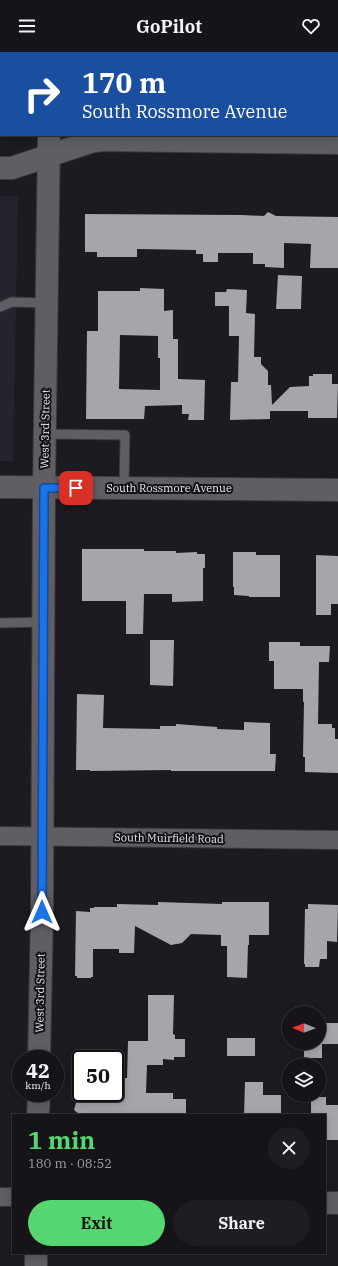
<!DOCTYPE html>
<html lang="en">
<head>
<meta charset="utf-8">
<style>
  body { margin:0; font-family:"IBM Plex Serif",serif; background:#1f1d22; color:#f1f3f6; height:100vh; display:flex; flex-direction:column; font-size:15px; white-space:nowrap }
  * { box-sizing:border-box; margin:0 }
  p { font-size:13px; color:#9e9ea2 }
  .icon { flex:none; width:22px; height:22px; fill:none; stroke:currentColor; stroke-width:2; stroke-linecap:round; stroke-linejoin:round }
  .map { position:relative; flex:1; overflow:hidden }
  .drawer { position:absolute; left:12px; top:1062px; width:314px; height:140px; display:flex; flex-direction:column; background:#161419; border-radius:0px; box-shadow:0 2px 10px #0003,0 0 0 1px #353338 }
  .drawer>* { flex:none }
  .top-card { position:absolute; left:0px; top:0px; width:338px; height:84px; box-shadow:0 2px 10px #0003,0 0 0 1px #353338; background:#1a4fa0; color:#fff; overflow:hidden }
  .needle { width:26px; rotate:271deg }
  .controls { position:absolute; left:282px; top:954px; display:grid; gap:8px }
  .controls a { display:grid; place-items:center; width:44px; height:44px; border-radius:50%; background:#161419; box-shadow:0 2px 10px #0003,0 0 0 1px #353338; font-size:20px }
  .speed { position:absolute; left:12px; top:998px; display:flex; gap:8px; font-size:20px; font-weight:700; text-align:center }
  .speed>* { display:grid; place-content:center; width:52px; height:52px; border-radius:50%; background:#161419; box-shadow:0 2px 10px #0003,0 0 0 1px #353338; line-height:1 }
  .speed small { font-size:10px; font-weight:400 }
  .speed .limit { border:2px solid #111; border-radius:6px; background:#fff; color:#111 }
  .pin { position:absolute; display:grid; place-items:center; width:34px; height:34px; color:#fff; margin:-17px; border-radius:8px; box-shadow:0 2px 6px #0006 }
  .me { position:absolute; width:44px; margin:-22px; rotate:0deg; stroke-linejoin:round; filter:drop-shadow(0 0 3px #0008) }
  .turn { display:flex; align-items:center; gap:14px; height:84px; padding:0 16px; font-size:18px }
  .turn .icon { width:52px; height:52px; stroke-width:2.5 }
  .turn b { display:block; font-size:28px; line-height:34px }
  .round { display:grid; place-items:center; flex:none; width:42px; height:42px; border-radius:21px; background:#1f1d22 }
  .headline { display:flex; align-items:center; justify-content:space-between; height:68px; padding:0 16px }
  h1 { font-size:24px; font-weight:700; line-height:30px; color:#56d671 }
  .button { display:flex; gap:8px; margin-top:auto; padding:8px 16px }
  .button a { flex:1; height:46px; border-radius:24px; background:#56d671; color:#111; font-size:16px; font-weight:700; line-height:46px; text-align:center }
  .button a+a { background:#1f1d22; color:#f1f3f6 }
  header { display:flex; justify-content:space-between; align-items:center; height:52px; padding:0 16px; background:#161419; font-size:18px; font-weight:700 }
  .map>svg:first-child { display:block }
  .built { fill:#27232e }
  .building { fill:#a7a4ac; fill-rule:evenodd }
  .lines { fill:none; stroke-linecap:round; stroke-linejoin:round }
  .lane-casing { stroke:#39383d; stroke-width:11 }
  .street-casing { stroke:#39383d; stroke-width:20 }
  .secondary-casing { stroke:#39383d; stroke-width:24 }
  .lane { stroke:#605d65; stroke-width:9 }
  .street { stroke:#605d65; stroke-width:18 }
  .secondary { stroke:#605d65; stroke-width:22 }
  .route-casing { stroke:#114b97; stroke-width:10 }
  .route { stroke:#1a73e8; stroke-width:7 }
  .labels { text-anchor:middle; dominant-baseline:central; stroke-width:4; stroke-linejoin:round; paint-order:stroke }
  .street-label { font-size:11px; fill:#ebe9ed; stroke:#141218 }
</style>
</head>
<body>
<header><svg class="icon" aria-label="menu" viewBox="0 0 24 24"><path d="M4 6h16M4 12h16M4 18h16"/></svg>GoPilot<svg class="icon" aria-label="heart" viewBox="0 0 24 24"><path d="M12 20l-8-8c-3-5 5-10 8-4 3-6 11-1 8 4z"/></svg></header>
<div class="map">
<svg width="338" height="1214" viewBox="0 0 338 1214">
  <rect width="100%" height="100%" fill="#1d1b21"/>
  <polygon class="built" points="0,144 18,144 13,409 0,409"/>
  <g class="building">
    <polygon points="268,160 276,164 338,165 338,216 310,216 311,192 284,191 284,216 265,215 265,212 253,212 253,201 218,201 218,210 203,210 203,202 196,202 196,198 137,197 137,205 97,205 97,200 85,200 85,162 242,163 264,164"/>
    <polygon points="278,223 302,224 301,257 276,257"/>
    <path d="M140,236L164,237V259L173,258V287H178V327L205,328L204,368H188L189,362H182V353L145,354L144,367H86L87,279H98V239H140ZM120,283L158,284V306H160V338L119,337Z"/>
    <polygon points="227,237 247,238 246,261 255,262 254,305 261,305 261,312 268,319 268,333 271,333 272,353 290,335 309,334 309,324 313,324 313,322 332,322 332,332 338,332 337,366 308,366 308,359 270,359 270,367 230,368 231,330 238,330 239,284 229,284 229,254 215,254 215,240 226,240"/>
    <polygon points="82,497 144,497 144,499 176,499 176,501 197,500 197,502 205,502 205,516 203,516 203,549 172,550 172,542 144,542 143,582 126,582 126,549 82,549"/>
    <polygon points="233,500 256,500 256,503 280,503 280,545 249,545 249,544 234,543 234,535 233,535"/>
    <polygon points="316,503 338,504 338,552 331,552 331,563 316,563"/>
    <polygon points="150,588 174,588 173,634 150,633"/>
    <polygon points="269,590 300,590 300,594 330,594 329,610 319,610 318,672 332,672 332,676 335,676 335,687 338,687 338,721 305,720 305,705 303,705 304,650 303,650 303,637 274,637 274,609 269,609"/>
    <polygon points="77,642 104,643 103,676 160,677 160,674 176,674 176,672 217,675 217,677 244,678 244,670 270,671 270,702 276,702 275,719 171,719 171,718 90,719 90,718 76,718"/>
    <polygon points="158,850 222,852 222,850 269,850 269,883 249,883 249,893 248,893 247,926 227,925 227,894 221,894 221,883 191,882 182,891 171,893 135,874 134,901 119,901 119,897 93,897 93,925 91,925 91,926 77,926 77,924 75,924 76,859 90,860 90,856 94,856 94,855 117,855 117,852 158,853"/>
    <polygon points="308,852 338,853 337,890 327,889 327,907 320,907 319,915 305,915 305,912 304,912 305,857 308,857"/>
    <polygon points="148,943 174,943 173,982 175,983 175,987 185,987 185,1005 174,1005 174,1008 163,1007 163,1013 147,1013 146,1041 173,1041 173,1047 186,1047 186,1063 80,1063 74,1058 76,1051 80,1048 80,1041 115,1041 115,1026 127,1026 128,989 148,989"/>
    <polygon points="319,971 338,971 338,992 322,992 322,1006 304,1006 304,991 319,991"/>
    <rect x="227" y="986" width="28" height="18"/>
    <polygon points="245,1030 263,1030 263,1043 281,1043 281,1063 244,1063"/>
    <polygon points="311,1045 326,1045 326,1053 338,1053 338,1088 325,1088 325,1063 311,1063"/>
  </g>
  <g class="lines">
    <g class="lane-casing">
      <g id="lane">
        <polyline points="0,255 12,250 46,251"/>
        <polyline points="45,382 125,383 124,436"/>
        <polyline points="0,571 43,570"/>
      </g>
    </g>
    <g class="street-casing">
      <g id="street">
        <polyline points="0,784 338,788"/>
        <polyline points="0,1145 13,1145"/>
      </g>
    </g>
    <g class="secondary-casing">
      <g id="secondary">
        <polyline points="50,1 50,0"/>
        <polyline points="0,116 12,116 90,90 103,88 338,91"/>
        <polyline points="0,435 338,438"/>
        <polyline points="39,1007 42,860 44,436 49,83"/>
        <polyline points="38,1063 39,1041"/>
        <polyline points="325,1151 338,1151"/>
        <polyline points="36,1214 36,1201"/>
      </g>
    </g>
    <use href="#lane" class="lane"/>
    <use href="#street" class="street"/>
    <use href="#secondary" class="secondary"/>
  </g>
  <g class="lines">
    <g class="route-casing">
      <polyline id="route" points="42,860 44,436 76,436"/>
    </g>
    <use href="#route" class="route"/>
  </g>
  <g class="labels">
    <g class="street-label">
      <text transform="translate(45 377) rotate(-89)">West 3rd Street</text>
      <text x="169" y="436">South Rossmore Avenue</text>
      <text transform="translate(169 786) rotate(1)">South Muirfield Road</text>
      <text transform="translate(40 941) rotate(-89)">West 3rd Street</text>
    </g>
  </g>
</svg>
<div class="controls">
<a><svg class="needle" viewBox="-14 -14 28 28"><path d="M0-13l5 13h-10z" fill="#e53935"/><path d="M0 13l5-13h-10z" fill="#9e9ea2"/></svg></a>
<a><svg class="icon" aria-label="layers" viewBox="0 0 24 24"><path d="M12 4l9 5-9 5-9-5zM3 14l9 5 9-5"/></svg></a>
</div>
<div class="speed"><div>42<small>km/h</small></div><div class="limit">50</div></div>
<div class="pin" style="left:76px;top:436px;background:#d93025"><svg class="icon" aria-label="arrive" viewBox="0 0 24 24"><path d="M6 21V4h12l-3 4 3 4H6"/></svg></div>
<svg class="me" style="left:42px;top:860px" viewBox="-20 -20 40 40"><path d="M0-17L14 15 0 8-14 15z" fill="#1a73e8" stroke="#fff" stroke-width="4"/></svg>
<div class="top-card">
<div class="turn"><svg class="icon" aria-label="right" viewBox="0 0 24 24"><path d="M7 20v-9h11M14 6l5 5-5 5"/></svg><div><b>170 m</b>South Rossmore Avenue</div></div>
</div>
<section class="drawer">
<div class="headline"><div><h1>1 min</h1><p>180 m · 08:52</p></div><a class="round"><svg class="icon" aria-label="close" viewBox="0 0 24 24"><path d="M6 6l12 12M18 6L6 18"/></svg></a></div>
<div class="button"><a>Exit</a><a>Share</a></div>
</section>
</div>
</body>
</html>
